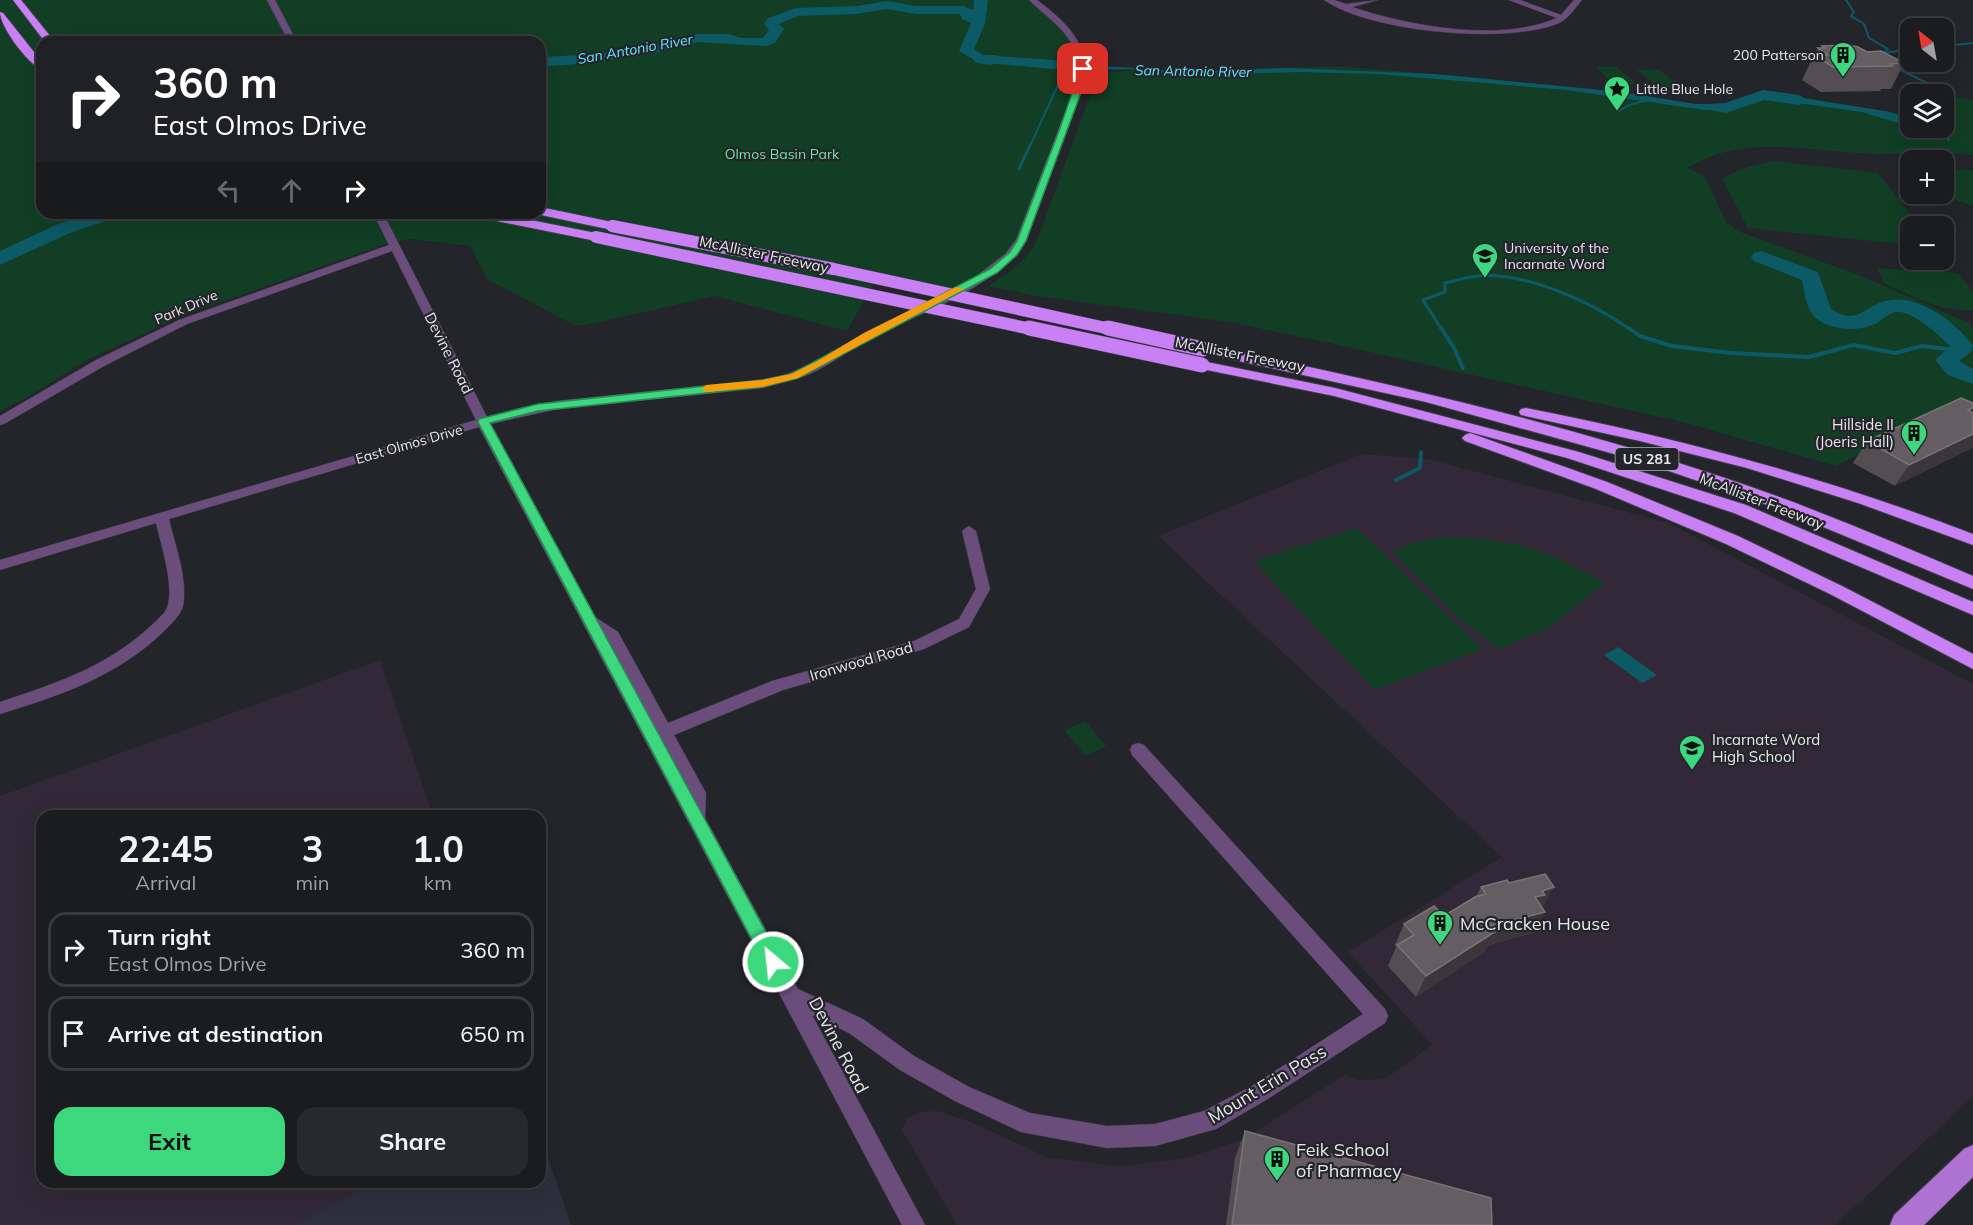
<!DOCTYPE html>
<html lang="en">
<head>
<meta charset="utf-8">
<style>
  body { margin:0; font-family:Mulish,sans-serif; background:#27292d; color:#f1f3f6; height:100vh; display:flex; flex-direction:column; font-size:22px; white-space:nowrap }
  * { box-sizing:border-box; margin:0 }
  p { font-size:20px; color:#9fa1a5 }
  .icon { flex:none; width:33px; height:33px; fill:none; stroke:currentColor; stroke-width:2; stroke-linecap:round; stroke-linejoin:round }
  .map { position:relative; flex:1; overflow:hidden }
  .drawer { position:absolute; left:36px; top:810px; width:510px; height:378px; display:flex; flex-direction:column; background:#1a1c20; border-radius:18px; box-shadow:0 6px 24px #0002,0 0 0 2px #383a3e }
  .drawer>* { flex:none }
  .top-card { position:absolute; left:36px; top:36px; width:510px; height:183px; border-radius:18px; box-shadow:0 6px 24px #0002,0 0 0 2px #383a3e; background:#202124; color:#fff; overflow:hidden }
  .needle { width:39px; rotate:329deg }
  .fabs { position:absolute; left:1900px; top:18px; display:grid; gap:12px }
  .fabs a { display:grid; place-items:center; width:54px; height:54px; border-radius:12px; background:#1a1c20; box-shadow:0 6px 24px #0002,0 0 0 2px #383a3e; font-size:30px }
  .pin { position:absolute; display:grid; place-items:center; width:51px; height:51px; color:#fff; margin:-26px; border-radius:12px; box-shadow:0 3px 9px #0006 }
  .me { position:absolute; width:66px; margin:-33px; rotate:332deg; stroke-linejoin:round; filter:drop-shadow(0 0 4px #0008) }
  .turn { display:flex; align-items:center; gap:21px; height:126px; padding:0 18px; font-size:27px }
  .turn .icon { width:78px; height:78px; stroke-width:2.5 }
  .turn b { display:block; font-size:42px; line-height:51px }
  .lanes { display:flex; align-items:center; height:57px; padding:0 18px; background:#0003; justify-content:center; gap:30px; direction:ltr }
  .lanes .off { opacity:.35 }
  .eta { display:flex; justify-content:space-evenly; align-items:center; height:102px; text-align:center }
  .eta b { font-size:36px; font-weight:700; line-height:42px }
  .button { display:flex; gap:12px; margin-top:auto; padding:12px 18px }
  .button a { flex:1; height:69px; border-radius:18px; background:#3dd77e; color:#111; font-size:24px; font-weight:700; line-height:69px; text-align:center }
  .button a+a { background:#27292d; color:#f1f3f6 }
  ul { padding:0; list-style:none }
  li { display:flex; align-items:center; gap:18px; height:75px; margin:0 12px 9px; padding:0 6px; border:3px solid #383a3e; border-radius:18px }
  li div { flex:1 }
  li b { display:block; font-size:22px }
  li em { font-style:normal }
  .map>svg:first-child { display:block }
  .commercial { fill:#322837 }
  .built { fill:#2d303b }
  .green { fill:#113e25; fill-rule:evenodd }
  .water { fill:#0c5a65 }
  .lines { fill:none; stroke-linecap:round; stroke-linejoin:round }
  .stream-far2 { stroke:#0c5a65; stroke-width:2 }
  .stream-far1 { stroke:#0c5a65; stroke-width:3 }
  .stream { stroke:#0c5a65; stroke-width:4 }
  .river { fill:#0c5a65; fill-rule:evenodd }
  .minor-casing { stroke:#3e4046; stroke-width:1 }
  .major-casing { stroke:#3e4046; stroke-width:2 }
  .highway-casing { stroke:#3e4046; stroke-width:2 }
  .minor { fill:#6a4d7b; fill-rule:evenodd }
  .major { fill:#ae72d2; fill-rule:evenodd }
  .highway { fill:#c980f4; fill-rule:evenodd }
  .highway-bridge-far1-casing { stroke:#3e4046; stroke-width:13; stroke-linecap:butt }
  .highway-bridge-casing { stroke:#3e4046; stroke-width:16; stroke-linecap:butt }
  .highway-bridge-far1 { stroke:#c980f4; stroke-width:12 }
  .highway-bridge { stroke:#c980f4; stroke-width:15 }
  .wall { fill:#544e52 }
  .shaded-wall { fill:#3a363b }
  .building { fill:#645e62; stroke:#787478; stroke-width:1.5 }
  .route { fill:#3dd77e; stroke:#288c52; stroke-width:1.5 }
  .slow { fill:#f59e0b }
  .labels { text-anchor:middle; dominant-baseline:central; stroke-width:4.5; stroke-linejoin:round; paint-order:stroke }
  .far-water-label { font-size:14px; font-style:italic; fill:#62e6fb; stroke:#23252b }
  .far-poi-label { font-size:14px; fill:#e7e8ec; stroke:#23252b; text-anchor:start }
  .far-park-label { font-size:14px; fill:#6ce49e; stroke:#23252b }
  .far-street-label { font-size:14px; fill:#e7e8ec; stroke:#23252b }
  .shield { fill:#23252b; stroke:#acaeb2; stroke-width:1.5 }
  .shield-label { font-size:14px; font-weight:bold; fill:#e7e8ec }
  .street-label { font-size:15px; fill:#e7e8ec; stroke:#23252b }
  .poi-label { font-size:15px; fill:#e7e8ec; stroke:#23252b; text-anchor:end }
  .near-poi-label { font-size:18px; fill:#e7e8ec; stroke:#23252b; text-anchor:start }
  .near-street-label { font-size:18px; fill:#e7e8ec; stroke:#23252b }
</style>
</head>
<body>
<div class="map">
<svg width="1973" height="1225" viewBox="0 0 1973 1225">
  <rect width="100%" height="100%" fill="#23252b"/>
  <g class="commercial">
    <polygon points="1361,454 1428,459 1669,523 1973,684 1973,1097 1835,1225 957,1225 902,1130 907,1118 920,1112 938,1111 971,1122 1049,1158 1120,1166 1183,1159 1242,1140 1344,1075 1358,1080 1385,1079 1432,1045 1348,952 1502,857 1158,536"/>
    <polygon points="380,660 433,816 42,816 42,1182 375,1182 291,1225 0,1225 0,796"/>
  </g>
  <polygon class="built" points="540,1134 571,1225 291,1225 375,1182 540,1182"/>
  <g class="green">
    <path d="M0,0H1028L1061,28L1068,37L1076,54L1077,73L1076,81L1017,239L1010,250L982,273L947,291L878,276L847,331L715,296L586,325H574L487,279L470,246L409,239L383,245L182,316L87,360L28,397L0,411ZM42,42H540V213H42Z"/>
    <path d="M1306,67H1346L1484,78L1710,106L1749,105L1766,97L1790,95L1902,114L1911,117V128L1943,129L1956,97L1973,100V155H1970C1938,150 1907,155 1874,154C1812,152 1744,133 1688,168L1705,177L1726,222L1738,231L1864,277L1969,323L1973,329V422L1947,406L1836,466L1683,422L1334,344L1230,322L1036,296L988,286C1010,271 1024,264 1037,240L1094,85L1096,74L1135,70L1204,71Z"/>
    <polygon points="1595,67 1616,67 1637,84 1615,85"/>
    <polygon points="1659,69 1659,70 1682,87 1659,88 1637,70"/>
    <polygon points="1773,161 1878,173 1920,226 1911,226 1911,245 1748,228 1722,179 1740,169"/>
    <polygon points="1944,168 1973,170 1973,206 1939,194 1944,194"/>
    <path d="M1878,268L1958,273L1973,291V310C1939,312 1913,296 1883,283Z"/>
    <polygon points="1356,528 1483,649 1374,690 1254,561"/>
    <path d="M1447,537C1514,539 1546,549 1604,583L1552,626L1500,649L1457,617L1392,551L1415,542Z"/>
    <polygon points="1085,721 1106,746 1086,756 1064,730"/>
  </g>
  <g class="water">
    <path d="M976,0H983C985,22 974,31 969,50L974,55H997L991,65L976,63L963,48L976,14Z"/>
    <path d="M1013,58C1045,59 1076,62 1107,66C1120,68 1132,66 1145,70L1204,71L1287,68L1434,74L1622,92L1695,104H1727L1752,96L1753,101L1734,109L1705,110L1567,90L1377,74L1301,72L1194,75L1144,72L1132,69L1072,71L1010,65Z"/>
    <polygon points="1761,92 1885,111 1911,118 1911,127 1862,112 1761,98 1758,93"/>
    <polygon points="1618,647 1657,675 1642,683 1604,655"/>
  </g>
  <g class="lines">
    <g class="stream-far2">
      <polyline points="1846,0 1854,12 1851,16 1864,24 1869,38 1888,49 1884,52"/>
      <polyline points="1944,46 1973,43"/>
      <polyline points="1878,54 1911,49"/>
      <polyline points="1895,67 1927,83 1940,94"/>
      <polyline points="1944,98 1952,113 1948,140"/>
      <polyline points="1617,112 1629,105 1648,100"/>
      <polyline points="1030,146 1063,74 1074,68"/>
    </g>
    <g class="stream-far1">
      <polyline points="1019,169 1030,145"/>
      <path d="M1442,330L1423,300L1445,292V283C1455,281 1466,277 1477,276C1527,272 1592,302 1631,330"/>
    </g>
    <g class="stream">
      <polyline points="1441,328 1454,348 1463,368"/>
      <polyline points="1629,328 1640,336 1672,346 1731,353 1809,357 1854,345 1895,353 1922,346 1956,350"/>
      <polyline points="1396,480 1420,468 1421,452"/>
    </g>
    <g class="river">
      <polygon points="974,0 988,0 985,24 974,49 983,55 1051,60 1056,62 1059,65 1056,68 980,63 959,51 971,23 962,19 960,14 916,14 887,9 857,14 798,16 779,24 784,29 775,43 765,46 698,42 655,53 623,56 602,62 540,67 540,57 601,54 622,48 655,45 698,34 728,34 741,38 763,38 769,30 764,24 768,18 796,8 857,6 887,1 916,6 963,6 973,10"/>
      <polygon points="1763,90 1799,95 1807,100 1799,105 1764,100 1726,113 1710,110 1708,107 1710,104 1725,103"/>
      <polygon points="92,213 119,213 117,217 70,233 0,265 0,251 56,225"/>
      <path d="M1761,251L1818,272L1831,309C1860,327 1864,304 1890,300C1920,295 1957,323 1973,346L1971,352L1959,361L1973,369V384L1948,375L1935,360L1950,346C1937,334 1918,315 1900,312C1891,310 1883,320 1875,324C1858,332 1827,331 1813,315C1806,307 1804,290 1802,280L1754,261L1751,257L1754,253Z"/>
    </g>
    <g class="minor-casing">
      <g id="minor">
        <polygon points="267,0 275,0 297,42 289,42"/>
        <path d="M1029,0H1037C1065,21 1088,42 1086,79L1026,241C989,292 927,309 873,337C854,347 837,360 818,370C801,379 781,383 762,388L557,409L490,424L595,617L618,632L668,723L772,681L914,641L959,619L976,589L962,531L969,526L976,531L990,589L969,627L924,649L783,690L674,735L706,793L705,818L798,989L863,1019L914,1056L969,1087L1030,1113L1107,1126L1155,1124L1204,1111L1252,1086L1363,1014L1132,755L1130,750L1132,745L1138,743L1144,745L1385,1009L1388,1016L1385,1023L1266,1100L1216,1129L1155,1146L1107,1148L1021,1132L955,1101L900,1070L849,1033L812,1015L925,1225H902L479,427L169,519C175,546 188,578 183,606C180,616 171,624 163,632C118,676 59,696 0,714V702C64,681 117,663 164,613C178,595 161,545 156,523L0,570V560L476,420L392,251L187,324L104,366L4,424L0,425V416L96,360L179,320L389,245L373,213H383L487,417L557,401L761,380L785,375L809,365L866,332L970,281L1005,254L1016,240L1078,79C1080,36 1056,26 1029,0Z"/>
        <path d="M1324,0H1334L1346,4L1378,0L1352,7C1409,26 1500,43 1557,18L1509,0H1520L1561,15L1574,0H1582C1575,8 1569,18 1559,23C1507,45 1370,32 1324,0Z"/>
      </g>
    </g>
    <g class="major-casing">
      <polygon id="major" points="1973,1145 1973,1177 1924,1225 1890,1225 1894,1215 1964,1149"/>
    </g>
    <g class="highway-casing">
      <g id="highway">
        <polygon points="13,0 21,0 55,42 45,42"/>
        <path d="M0,12L3,13L42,62V70C28,64 0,27 0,12Z"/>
        <polygon points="540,207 612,222 618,226 612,230 536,214 540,213"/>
        <polygon points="471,213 495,213 596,233 602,237 596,241 477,217"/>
        <path d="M1203,345C1379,380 1554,421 1725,478C1809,506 1891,541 1973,576V589L1787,512L1643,462L1426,402L1198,352L1196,349L1198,346Z"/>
        <polygon points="1202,361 1335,388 1579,452 1746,505 1973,602 1973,615 1734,513 1567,458 1334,396 1197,368 1195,365 1197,362"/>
        <path d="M1526,408C1679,438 1828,478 1973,534V545L1858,503L1747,468L1640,441L1521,415L1519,412L1521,409Z"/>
        <polygon points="1470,433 1607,482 1738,536 1842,586 1973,654 1973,669 1830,594 1726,544 1596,489 1465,441 1462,438 1465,435"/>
      </g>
    </g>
    <use href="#minor" class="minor"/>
    <use href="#major" class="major"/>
    <use href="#highway" class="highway"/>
    <g class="highway-bridge-far1-casing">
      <g id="highway-bridge-far1">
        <polyline points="612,226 834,269 1115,330"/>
        <polyline points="596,237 1036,330"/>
      </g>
    </g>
    <g class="highway-bridge-casing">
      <g id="highway-bridge">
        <polyline points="1029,328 1202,365"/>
        <polyline points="1108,328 1203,349"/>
      </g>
    </g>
    <use href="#highway-bridge-far1" class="highway-bridge-far1"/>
    <use href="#highway-bridge" class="highway-bridge"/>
  </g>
  <g class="wall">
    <polygon points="1822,46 1867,52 1904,63 1891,89 1881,89 1880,91 1821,92 1802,80 1814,55 1818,48 1821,48"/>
    <polygon points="1961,398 1895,486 1853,463 1867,441"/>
    <polygon points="1481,887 1542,908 1533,933 1488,945 1484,952 1416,997 1388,966 1396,947 1395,945 1404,924 1444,916 1476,896"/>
    <polygon points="1245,1131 1492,1225 1226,1225 1235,1158"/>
  </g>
  <g class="shaded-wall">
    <polygon points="1973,434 1973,448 1895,486 1909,465"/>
    <polygon points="1554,887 1542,909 1545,912 1533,933 1488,945 1484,952 1416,997 1426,976 1491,926 1542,891"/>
  </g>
  <g class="building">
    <polygon points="1848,45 1858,47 1867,52 1881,51 1904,63 1890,64 1893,66 1833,67 1814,55 1828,55 1818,48 1825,48 1822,46"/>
    <polygon points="1961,398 1973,403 1973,408 1968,410 1973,413 1973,434 1909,465 1867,441"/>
    <polygon points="1545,874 1554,887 1542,891 1545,895 1535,897 1545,912 1491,926 1496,931 1426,976 1397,945 1414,935 1404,924 1434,906 1444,916 1475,897 1486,894 1481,887 1507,880 1509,883"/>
    <polygon points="1245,1131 1491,1198 1492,1225 1232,1225"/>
  </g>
  <polygon class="route" points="1081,67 1087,69 1086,79 1026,241 1017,255 997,273 798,378 762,387 538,411 490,423 779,956 782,962 779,968 773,970 767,968 478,422 479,419 538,404 762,380 791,374 990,269 1010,252 1017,241 1059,131"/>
  <polygon class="slow" points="956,287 964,289 798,378 762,387 706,392 701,389 706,385 762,380 791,374 816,362 864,333"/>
  <defs>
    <g id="building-pin" transform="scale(1.35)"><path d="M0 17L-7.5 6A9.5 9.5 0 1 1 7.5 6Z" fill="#3dd77e" stroke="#23252b"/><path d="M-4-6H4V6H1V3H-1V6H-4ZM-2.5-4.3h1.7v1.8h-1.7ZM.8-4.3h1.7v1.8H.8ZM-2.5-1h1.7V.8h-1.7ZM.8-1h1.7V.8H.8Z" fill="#111"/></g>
    <g id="sight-pin" transform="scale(1.35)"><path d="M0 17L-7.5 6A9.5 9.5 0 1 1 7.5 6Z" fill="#3dd77e" stroke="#23252b"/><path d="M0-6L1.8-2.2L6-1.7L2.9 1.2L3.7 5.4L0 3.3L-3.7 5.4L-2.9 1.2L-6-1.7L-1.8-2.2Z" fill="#111"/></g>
    <g id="university-pin" transform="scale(1.35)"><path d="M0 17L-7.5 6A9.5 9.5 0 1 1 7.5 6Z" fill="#3dd77e" stroke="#23252b"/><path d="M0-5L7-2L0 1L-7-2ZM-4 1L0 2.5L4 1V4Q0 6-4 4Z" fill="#111"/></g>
    <g id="school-pin" transform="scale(1.35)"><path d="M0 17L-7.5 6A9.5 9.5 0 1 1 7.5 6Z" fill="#3dd77e" stroke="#23252b"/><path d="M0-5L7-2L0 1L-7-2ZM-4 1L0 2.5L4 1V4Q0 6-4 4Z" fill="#111"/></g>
  </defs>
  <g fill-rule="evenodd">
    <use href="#building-pin" x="1843" y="55"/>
    <use href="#sight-pin" x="1617" y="89"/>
    <use href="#university-pin" x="1485" y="256"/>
    <use href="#building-pin" x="1914" y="433"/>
    <use href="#school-pin" x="1692" y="748"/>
    <use href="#building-pin" x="1440" y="923"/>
    <use href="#building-pin" x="1277" y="1159"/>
  </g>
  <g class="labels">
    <g class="far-water-label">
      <text transform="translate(635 49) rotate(-10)">San Antonio River</text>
      <text transform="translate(1193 71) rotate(1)">San Antonio River</text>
    </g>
    <g class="far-poi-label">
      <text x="1824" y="55" text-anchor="end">200 Patterson</text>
      <text x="1636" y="89">Little Blue Hole</text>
      <text x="1504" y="248">University of the<tspan x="1504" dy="16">Incarnate Word</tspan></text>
    </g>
    <g class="far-park-label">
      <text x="782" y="154">Olmos Basin Park</text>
    </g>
    <g class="far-street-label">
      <text transform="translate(186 307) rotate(-23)">Park Drive</text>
      <text transform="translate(409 444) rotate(-16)">East Olmos Drive</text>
    </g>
    <rect class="shield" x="1615.5" y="448" width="63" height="22" rx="4.5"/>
    <g class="shield-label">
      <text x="1647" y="459">US 281</text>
    </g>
    <g class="street-label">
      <text transform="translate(764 254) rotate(12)">McAllister Freeway</text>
      <text transform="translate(449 353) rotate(63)">Devine Road</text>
      <text transform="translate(1240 354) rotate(11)">McAllister Freeway</text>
      <text transform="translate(1762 501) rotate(21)">McAllister Freeway</text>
      <text transform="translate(861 661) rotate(-16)">Ironwood Road</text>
    </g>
    <g class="poi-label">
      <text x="1894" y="424">Hillside II<tspan x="1894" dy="17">(Joeris Hall)</tspan></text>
      <text x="1712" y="739" text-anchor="start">Incarnate Word<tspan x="1712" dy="17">High School</tspan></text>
    </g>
    <g class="near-poi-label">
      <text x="1460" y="923">McCracken House</text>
      <text x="1296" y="1149">Feik School<tspan x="1296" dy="21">of Pharmacy</tspan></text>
    </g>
    <g class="near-street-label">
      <text transform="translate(839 1045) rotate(62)">Devine Road</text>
      <text transform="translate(1267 1084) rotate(-31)">Mount Erin Pass</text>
    </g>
  </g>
</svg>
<div class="fabs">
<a><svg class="needle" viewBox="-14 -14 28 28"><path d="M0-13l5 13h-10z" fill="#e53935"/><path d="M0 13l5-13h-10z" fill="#9fa1a5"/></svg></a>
<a><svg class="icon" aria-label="layers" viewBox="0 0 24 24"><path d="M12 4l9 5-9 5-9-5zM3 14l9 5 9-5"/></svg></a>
<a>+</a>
<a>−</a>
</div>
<div class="pin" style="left:1083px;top:69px;background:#d93025"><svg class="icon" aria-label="arrive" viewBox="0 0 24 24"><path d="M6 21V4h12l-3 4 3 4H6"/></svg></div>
<svg class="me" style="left:773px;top:962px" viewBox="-20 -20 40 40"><circle r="17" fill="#3dd77e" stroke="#fff" stroke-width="3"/><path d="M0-11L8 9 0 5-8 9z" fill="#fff"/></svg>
<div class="top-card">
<div class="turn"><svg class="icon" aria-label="right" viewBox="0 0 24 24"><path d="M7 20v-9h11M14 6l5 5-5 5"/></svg><div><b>360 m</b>East Olmos Drive</div></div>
<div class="lanes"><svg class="icon off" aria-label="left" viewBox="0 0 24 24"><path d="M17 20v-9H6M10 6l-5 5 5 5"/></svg><svg class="icon off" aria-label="ahead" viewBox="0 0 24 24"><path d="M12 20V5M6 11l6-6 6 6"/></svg><svg class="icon" aria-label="right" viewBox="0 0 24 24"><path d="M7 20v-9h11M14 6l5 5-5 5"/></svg></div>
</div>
<section class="drawer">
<div class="eta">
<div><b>22:45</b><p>Arrival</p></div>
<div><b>3</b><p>min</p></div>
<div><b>1.0</b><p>km</p></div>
</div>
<ul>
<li><svg class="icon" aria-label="right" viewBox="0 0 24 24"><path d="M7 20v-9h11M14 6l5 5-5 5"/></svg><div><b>Turn right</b><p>East Olmos Drive</p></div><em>360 m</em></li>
<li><svg class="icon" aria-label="arrive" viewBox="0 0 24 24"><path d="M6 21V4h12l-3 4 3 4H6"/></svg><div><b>Arrive at destination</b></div><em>650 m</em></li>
</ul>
<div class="button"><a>Exit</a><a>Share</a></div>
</section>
</div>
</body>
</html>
